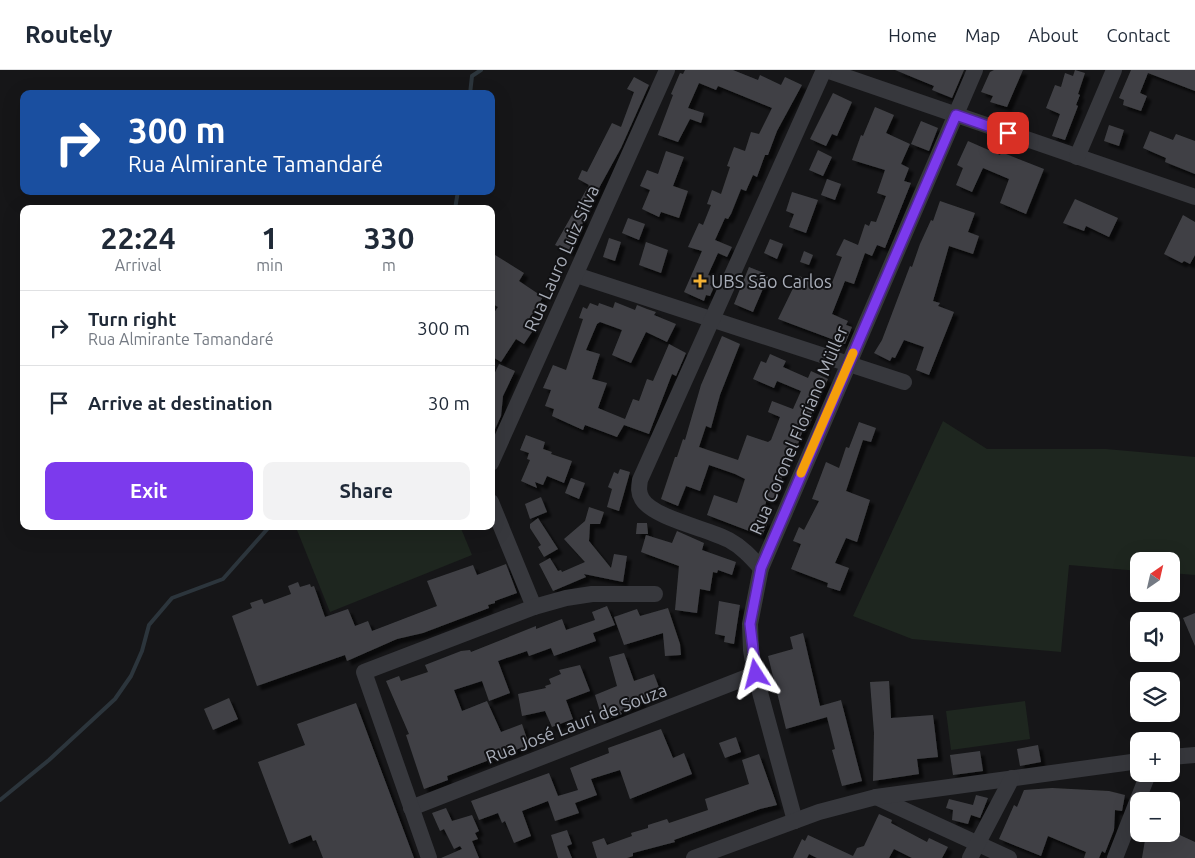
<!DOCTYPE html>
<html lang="en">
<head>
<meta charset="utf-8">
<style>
  body { margin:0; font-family:Ubuntu,sans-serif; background:#f2f2f3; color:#1f2937; height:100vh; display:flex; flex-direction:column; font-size:19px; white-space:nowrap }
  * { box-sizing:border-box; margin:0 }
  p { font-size:16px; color:#747a83 }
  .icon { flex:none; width:28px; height:28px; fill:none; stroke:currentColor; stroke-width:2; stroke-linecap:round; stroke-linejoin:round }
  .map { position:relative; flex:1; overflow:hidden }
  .details { position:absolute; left:20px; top:135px; width:475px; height:325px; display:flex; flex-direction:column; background:#fff; border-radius:10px; box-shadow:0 5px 20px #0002 }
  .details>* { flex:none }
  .banner { position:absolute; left:20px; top:20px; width:475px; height:105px; border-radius:10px; box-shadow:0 5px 20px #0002; background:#1a4fa0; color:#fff; overflow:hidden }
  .needle { width:32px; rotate:34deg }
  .fabs { position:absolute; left:1130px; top:482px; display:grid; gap:10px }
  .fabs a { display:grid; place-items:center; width:50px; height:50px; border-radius:10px; background:#fff; box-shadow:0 5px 20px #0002; font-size:25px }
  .pin { position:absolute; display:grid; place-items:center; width:42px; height:42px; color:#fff; margin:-21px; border-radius:10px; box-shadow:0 2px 8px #0006 }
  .me { position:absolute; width:55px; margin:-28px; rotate:351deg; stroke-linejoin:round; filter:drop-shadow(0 0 4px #0008) }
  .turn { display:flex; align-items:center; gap:18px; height:105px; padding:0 25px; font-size:22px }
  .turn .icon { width:65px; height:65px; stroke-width:2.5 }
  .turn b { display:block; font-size:35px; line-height:42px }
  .eta { display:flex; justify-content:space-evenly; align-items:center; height:85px; text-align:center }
  .eta b { font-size:30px; font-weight:600; line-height:35px }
  .button { display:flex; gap:10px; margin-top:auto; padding:10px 25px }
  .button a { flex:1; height:58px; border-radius:10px; background:#7c3aed; color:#fff; font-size:20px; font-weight:600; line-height:58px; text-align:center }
  .button a+a { background:#f2f2f3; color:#1f2937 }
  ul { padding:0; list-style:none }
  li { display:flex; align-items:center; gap:15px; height:75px; padding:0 25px; border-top:1px solid #e0e1e3 }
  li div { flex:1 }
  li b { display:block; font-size:19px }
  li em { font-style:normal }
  header { display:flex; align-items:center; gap:30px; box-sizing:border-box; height:70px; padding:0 25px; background:#fff; border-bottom:1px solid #e0e1e3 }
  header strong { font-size:24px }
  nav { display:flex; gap:28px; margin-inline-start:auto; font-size:18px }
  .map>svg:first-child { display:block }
  .green { fill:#1e261f }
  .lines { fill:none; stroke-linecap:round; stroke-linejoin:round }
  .stream { stroke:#2c353c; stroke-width:4 }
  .building { fill:#404145; filter:url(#shadow) }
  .minor { stroke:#37383d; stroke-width:16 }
  .route-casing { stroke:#51269a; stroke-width:12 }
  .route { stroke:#7c3aed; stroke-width:9 }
  .slow { stroke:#f59e0b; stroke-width:9 }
  .poi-dot { fill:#f2b134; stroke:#111113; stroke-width:2 }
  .labels { text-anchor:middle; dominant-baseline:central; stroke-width:4; stroke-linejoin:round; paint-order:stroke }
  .street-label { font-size:18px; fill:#a8adb8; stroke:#111113 }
  .poi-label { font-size:18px; fill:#a8adb8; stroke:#111113; text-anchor:start }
</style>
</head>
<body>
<header>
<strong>Routely</strong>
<nav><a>Home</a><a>Map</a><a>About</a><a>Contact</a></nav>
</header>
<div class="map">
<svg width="1195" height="788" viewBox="0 0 1195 788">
  <defs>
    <filter id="shadow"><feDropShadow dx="4.5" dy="4.5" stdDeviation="1" flood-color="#0009"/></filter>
  </defs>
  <rect width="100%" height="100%" fill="#161618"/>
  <g class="green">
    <polygon points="943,351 987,379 1106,379 1195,387 1195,505 1171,503 1171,491 1139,491 1139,501 1069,495 1061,582 912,569 853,546"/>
    <polygon points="306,456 460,456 472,485 330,542 297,460"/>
    <polygon points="1025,631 1030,669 951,680 946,641"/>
  </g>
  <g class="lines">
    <g class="stream">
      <polyline points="470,24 472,6 481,0"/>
      <polyline points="455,139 458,121"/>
      <polyline points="0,730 49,690 115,629 131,606 142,581 149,555 172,528 223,509 270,456"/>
    </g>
  </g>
  <g class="building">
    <polygon points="685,0 733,0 758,10 760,5 781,15 785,7 802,15 777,61 768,85 765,85 757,107 753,105 746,121 741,119 731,144 728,149 725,148 715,170 732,177 727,187 718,183 708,205 714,207 710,215 714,217 710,226 706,225 704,231 684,222 702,181 688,177 699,153 703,155 711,135 707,134 712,120 721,124 730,97 727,96 734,77 745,81 751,62 759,64 772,38 718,16 716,20 699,13 688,38 704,43 701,53 690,49 678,72 658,65 673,25 671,24 680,3 683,4"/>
    <polygon points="895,0 964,0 952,28 932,20 934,16"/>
    <polygon points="994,0 1023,0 1007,37 990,32 993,26 981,22 990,2"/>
    <polygon points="1075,0 1085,3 1078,24 1080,25 1076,35 1078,36 1065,70 1052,66 1060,44 1046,38 1055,15 1061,17 1065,3 1073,6"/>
    <polygon points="1131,0 1195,0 1195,21 1148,3 1140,23 1147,26 1141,41 1123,35 1124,30 1119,28"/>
    <polygon points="634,7 649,15 621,78 582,149 584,150 570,182 555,175 589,115 578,109 582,100 587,102 612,53 621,57 634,22 627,19"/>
    <polygon points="833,23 852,32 837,66 832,64 826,76 810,69"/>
    <polygon points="875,37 894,45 886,63 910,74 901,94 909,98 904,111 911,113 885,178 877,175 872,186 865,183 854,214 845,211 832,244 848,251 846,255 852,257 845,274 778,249 799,206 830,218 842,187 836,185 844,169 858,175 865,154 869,156 871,151 876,152 886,126 877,123 885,100 852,90 861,65 863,66"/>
    <polygon points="921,51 938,58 929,81 911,74"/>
    <polygon points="1109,55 1124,60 1119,76 1104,71"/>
    <polygon points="1150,61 1173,70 1176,64 1195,71 1195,104 1165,92 1166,88 1143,78"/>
    <polygon points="968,71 1000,85 1001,83 1006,84 1044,99 1026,144 1000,133 1009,109 983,98 972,122 956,115 963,98 957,95"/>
    <polygon points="818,80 832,87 823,106 809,100"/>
    <polygon points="666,81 684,87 673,116 688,121 679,148 661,142 659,147 642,139 650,120 640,116 647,100 658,104"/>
    <polygon points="827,109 841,114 835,130 821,125"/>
    <polygon points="792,122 818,130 806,163 789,157 794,144 786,141"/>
    <polygon points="1075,129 1118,148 1109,167 1086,156 1084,161 1063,153"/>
    <polygon points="940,131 975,143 968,162 979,166 973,184 949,176 933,231 940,233 938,236 954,242 929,305 916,300 924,277 904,270 895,288 892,287 890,291 874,283 882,270 910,196 912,197 920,174 931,150 933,151"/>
    <polygon points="1183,145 1195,152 1195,185 1190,194 1184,191 1182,193 1164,184"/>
    <polygon points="628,148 645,154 639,170 622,163"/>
    <polygon points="609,168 621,172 615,191 603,187"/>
    <polygon points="770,169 783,174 777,189 764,183"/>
    <polygon points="646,172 668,180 661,203 639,195"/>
    <polygon points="804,181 813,185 809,195 800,192"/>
    <polygon points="495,185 524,203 519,211 543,227 526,254 534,259 524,274 516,269 501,292 491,286 491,247 498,237 491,233 491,192"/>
    <polygon points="749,197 764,203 764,205 768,207 753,242 734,234"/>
    <polygon points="615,232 635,240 637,235 647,239 656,242 654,245 676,254 667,272 646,262 631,293 612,285 622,260 600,252 597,254 586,280 600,284 592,309 607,313 598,338 625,349 633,329 639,331 647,309 653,311 669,274 686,283 676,306 672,304 649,364 624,355 617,367 585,355 583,360 552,346 554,339 545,336 551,320 543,318 553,295 566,300 583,249 579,248 583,237 587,239 590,233 598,236 599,233 613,238"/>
    <polygon points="722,266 740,274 720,325 711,358 706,356 699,377 738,390 747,365 768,372 771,370 780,347 768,342 772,331 793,339 801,321 777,311 774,318 753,309 761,291 766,293 770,284 786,291 783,297 808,308 811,301 828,309 811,345 813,346 809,356 805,354 798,374 795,373 773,431 767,429 761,449 768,452 762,466 707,445 714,425 737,433 745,409 735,404 709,395 700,421 686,416 678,436 661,429 675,387 677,387 683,369 685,370 701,315"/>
    <polygon points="499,294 515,301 503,326 501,346 491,368 491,311"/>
    <polygon points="859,352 876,358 871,372 863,370 846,421 870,430 857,472 846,468 835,493 849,498 840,521 827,517 828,513 791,499 801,474 793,471 799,457 804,460 819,431 812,429 826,392 839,398 846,377 849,378"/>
    <polygon points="526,365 545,372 543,379 552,382 551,384 572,391 564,413 547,406 543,415 535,412 537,418 521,411 530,390 527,389 529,383 520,380"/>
    <polygon points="620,399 630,402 619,441 607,437 612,419 608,417 614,402 618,404"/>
    <polygon points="571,408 585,413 579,429 565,423"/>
    <polygon points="541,427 547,442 530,449 525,434"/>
    <polygon points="589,437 604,442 600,454 590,454 589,471 611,498 614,484 627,486 623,512 584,504 586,507 553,521 539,494 550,488 558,501 561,500 562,502 585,492 564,469 585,451"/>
    <polygon points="538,448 558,479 544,487 538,477 541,475 530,458 530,454"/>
    <polygon points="637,453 647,453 648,464 636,464"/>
    <polygon points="677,461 704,473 702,480 736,492 732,505 718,500 717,503 713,502 710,521 700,519 697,543 675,540 679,496 641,482 646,465 672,473"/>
    <polygon points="506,494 517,523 495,531 495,533 488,535 489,538 423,563 397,569 347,591 345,585 257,616 232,546 252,538 250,533 262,529 264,534 291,524 288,516 298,512 300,517 310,514 311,517 314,516 325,547 348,539 355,556 368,551 372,561 437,536 427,511 473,495 477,505"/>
    <polygon points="719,531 740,535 734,574 724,572 725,566 715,564"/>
    <polygon points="607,536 615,555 593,563 596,571 554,586 551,578 529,586 527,581 498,591 510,623 489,631 482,611 454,620 462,641 487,631 501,662 522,654 529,675 447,706 448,710 424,719 406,665 409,664 386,611 399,606 401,611 428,602 425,595 461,581 470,580 471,582 536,556 536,559 562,549 566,560 595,550 592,542"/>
    <polygon points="668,538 680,574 681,585 665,586 663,563 624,575 614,547 637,539 640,546"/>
    <polygon points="1195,543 1195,576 1183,548"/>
    <polygon points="803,563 820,636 841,630 862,711 842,716 832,680 835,679 827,647 786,659 768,586 793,579 790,567"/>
    <polygon points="624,583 634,611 654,604 661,623 641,630 642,633 620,641 622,644 603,651 595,625 617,616 609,587"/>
    <polygon points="580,595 590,621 566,630 573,649 552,657 545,641 522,646 518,624 546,618 545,616 551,614 549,609 561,604 559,600"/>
    <polygon points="889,611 891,648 933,645 938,687 917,689 919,704 873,711 874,663 870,612"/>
    <polygon points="229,628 238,649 213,660 204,639"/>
    <polygon points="356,633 414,788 323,788 316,770 313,771 311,765 289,774 258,692 305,675 297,654"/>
    <polygon points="661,659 673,688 684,683 692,704 630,729 620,700 591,709 597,725 575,733 579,743 555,751 548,731 522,741 531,766 514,773 505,751 502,753 498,743 479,750 471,731 549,703 558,726 578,720 570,698 609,683 608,678"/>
    <polygon points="736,667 741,682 725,688 719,673"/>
    <polygon points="1038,675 1041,692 1020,696 1017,679"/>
    <polygon points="980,681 983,701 953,705 950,685"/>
    <polygon points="759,684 777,735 760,739 674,770 675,772 633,783 633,786 627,788 597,788 592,772 604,768 607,775 632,766 631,763 648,758 648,755 667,749 669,753 708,740 705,729 749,714 742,690"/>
    <polygon points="1052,718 1109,721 1125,725 1122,741 1115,740 1114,760 1105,783 1102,781 1099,788 1084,788 1086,782 1048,766 1041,786 999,769 1014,735 1017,737 1024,720"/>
    <polygon points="976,725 988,728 980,748 971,745 968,754 952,750 953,740 946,738 949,729 973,735"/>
    <polygon points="446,738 452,751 472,745 479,761 475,763 478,769 472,771 479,788 441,788 462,779 460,776 454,779 444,759 440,761 432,743"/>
    <polygon points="879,744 892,750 891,753 927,772 929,768 948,777 942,788 912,788 894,779 889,788 817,788 809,784 807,788 793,788 802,769 805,771 808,765 853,786 857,778 864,776"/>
    <polygon points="567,760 572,774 567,776 572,788 558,788 551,765"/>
    <polygon points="1171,761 1195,772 1195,788 1142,788 1146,764 1171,764"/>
  </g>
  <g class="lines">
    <g class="minor">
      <polyline points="826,0 1195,127"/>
      <polyline points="1077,87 1114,0"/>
      <polyline points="576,205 904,312"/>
      <polyline points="491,393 667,0"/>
      <polyline points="491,432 534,537"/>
      <path d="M761,498C751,487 742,477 729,470C709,459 653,448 642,429C638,422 639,417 640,410L824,0"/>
      <polyline points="1171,687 1195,685"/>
      <polyline points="876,727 1009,788"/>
      <polyline points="411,738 755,604"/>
      <polyline points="795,751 755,604 751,580 750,554 761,498 975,0"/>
      <polyline points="429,788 364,602 534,537 566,528 592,524 655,524"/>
      <polyline points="694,788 819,742 876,727 1139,691"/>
      <polyline points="970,788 1012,708"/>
      <polyline points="1115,788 1148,704"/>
    </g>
  </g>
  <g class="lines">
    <g class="route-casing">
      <polyline id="route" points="756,604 750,554 761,498 956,45 1008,63"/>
    </g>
    <use href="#route" class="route"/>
    <polyline class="slow" points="801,403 853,283"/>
  </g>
  <path class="poi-dot" d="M697.5 203.5h5v5h5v5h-5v5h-5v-5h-5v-5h5z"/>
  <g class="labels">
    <g class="street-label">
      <text transform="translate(561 188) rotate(-66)">Rua Lauro Luiz Silva</text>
      <text transform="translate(798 360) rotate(-67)">Rua Coronel Floriano Müller</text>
      <text transform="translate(576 653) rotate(-21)">Rua José Lauri de Souza</text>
    </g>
    <g class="poi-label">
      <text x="711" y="211">UBS São Carlos</text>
    </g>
  </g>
</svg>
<div class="fabs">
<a><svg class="needle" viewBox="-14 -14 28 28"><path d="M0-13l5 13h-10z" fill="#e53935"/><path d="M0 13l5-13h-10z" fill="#747a83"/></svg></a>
<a><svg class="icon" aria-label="sound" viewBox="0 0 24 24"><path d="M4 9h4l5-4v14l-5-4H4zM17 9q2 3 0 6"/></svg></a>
<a><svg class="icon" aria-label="layers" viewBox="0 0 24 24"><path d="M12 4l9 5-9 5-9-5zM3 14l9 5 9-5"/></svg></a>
<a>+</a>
<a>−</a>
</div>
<div class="pin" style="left:1008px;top:63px;background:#d93025"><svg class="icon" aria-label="arrive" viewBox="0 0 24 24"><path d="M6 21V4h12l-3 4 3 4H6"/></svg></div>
<svg class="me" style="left:756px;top:604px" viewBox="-20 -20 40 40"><path d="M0-17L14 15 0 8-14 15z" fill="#7c3aed" stroke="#fff" stroke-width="4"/></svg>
<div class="banner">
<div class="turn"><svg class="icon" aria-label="right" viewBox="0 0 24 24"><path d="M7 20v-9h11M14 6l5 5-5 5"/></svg><div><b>300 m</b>Rua Almirante Tamandaré</div></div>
</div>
<section class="details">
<div class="eta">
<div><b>22:24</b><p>Arrival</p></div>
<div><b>1</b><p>min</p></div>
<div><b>330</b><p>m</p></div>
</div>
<ul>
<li><svg class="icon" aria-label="right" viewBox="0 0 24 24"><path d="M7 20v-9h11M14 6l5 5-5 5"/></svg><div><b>Turn right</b><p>Rua Almirante Tamandaré</p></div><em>300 m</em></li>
<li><svg class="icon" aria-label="arrive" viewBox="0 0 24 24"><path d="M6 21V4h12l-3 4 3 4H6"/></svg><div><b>Arrive at destination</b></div><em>30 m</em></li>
</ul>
<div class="button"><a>Exit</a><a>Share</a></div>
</section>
</div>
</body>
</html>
